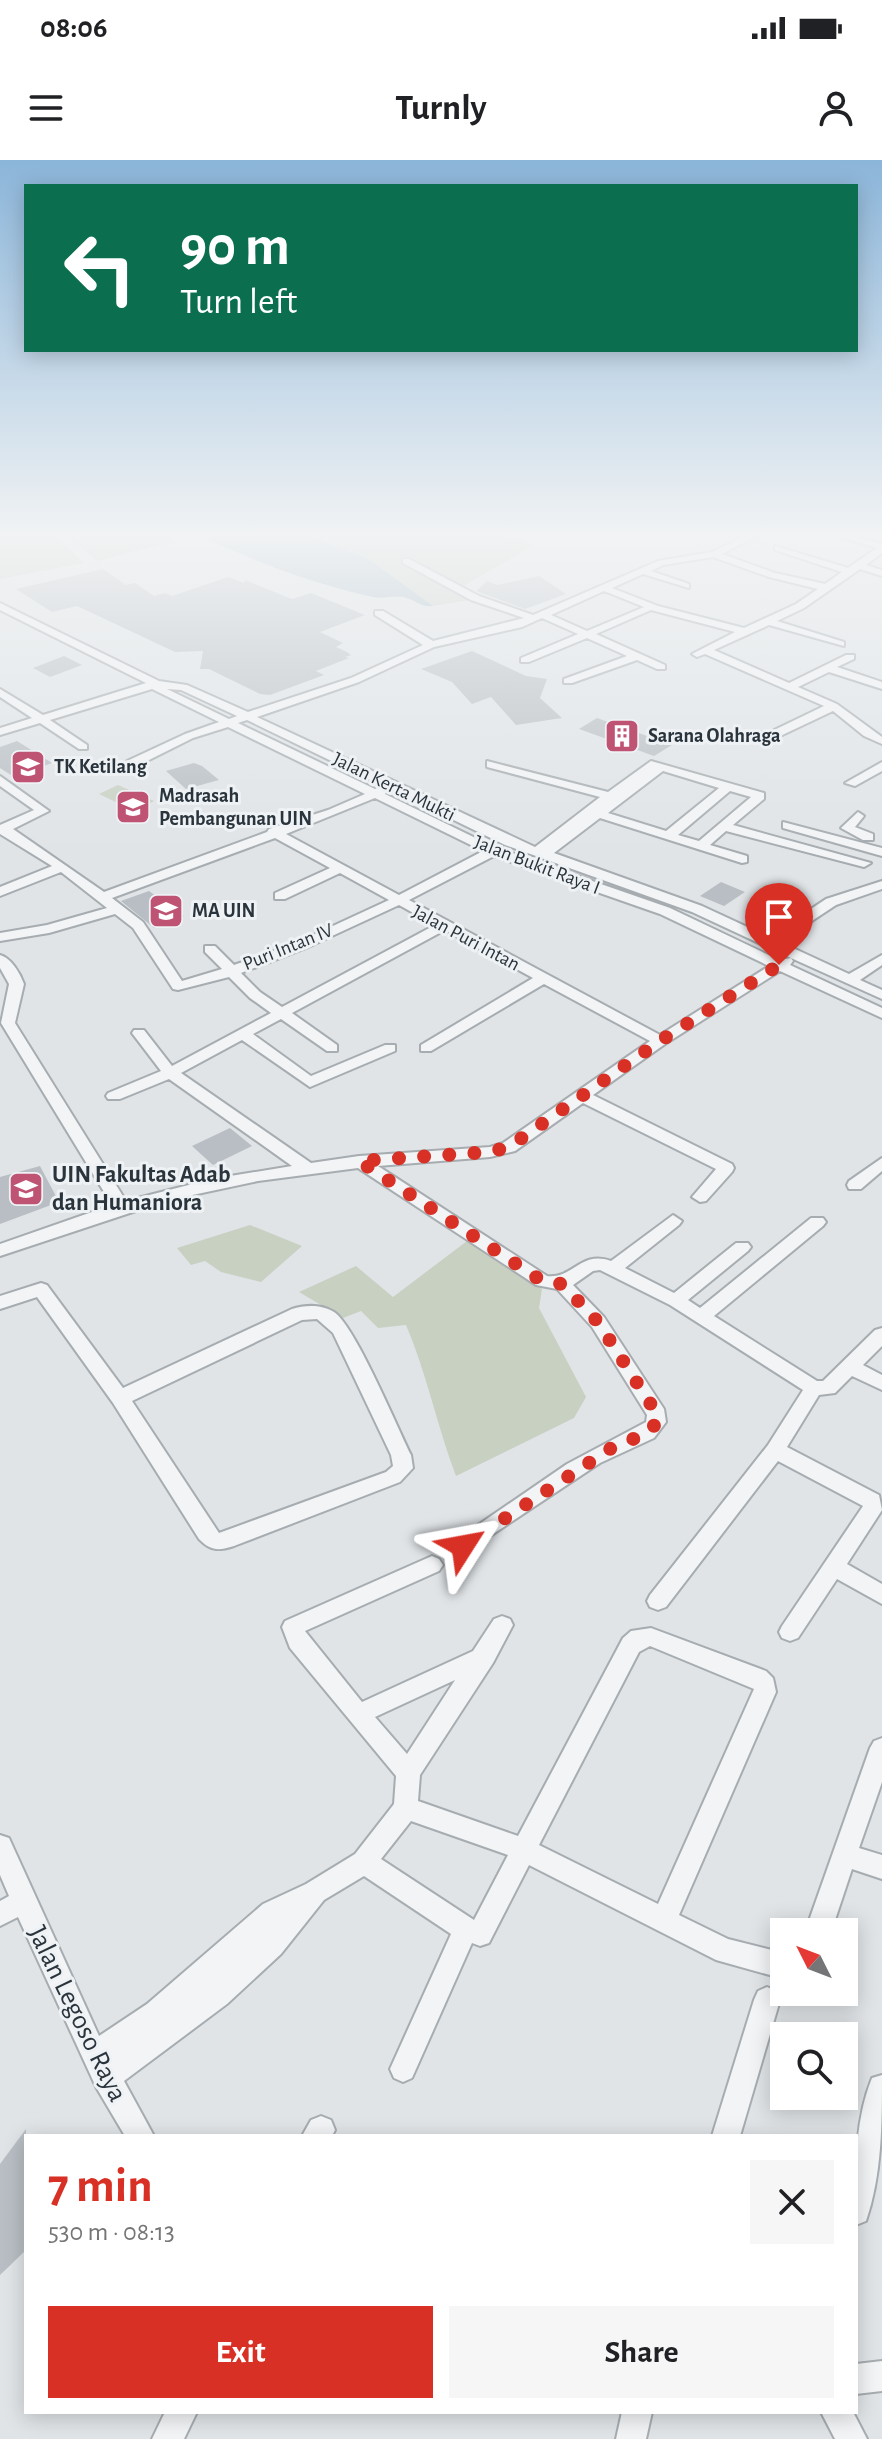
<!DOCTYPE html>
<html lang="en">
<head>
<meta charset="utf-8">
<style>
  body { margin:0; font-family:"Alegreya Sans",sans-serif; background:#f6f6f6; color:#202124; height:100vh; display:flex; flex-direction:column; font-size:30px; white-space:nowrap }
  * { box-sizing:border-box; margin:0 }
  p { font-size:26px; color:#757577 }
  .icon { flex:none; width:44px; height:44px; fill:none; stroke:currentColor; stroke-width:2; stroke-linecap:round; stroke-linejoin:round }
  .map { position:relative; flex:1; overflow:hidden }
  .drawer { position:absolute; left:24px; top:1974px; width:834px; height:280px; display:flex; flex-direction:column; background:#fff; border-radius:0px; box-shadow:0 4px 20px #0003 }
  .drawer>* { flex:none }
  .guide { position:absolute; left:24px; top:24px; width:834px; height:168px; border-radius:0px; box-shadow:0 4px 20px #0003; background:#0b6e4f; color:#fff; overflow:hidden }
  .needle { width:52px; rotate:312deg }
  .fabs { position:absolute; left:770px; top:1758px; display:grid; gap:16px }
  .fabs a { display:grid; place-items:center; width:88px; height:88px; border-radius:0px; background:#fff; box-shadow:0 4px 20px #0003; font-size:40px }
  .pin { position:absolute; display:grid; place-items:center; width:68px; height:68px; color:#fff; margin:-82px -34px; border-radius:50% 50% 50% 0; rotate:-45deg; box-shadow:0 0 8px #0007 }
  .pin .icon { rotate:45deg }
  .me { position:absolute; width:88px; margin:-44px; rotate:56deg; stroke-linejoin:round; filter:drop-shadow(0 0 6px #0008) }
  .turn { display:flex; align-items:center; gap:28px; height:168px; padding:0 24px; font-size:36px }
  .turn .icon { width:104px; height:104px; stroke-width:2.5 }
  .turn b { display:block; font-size:56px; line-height:68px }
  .round { display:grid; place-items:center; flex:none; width:84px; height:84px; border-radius:0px; background:#f6f6f6 }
  .summary { display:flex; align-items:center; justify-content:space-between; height:136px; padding:0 24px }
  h1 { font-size:48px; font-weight:700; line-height:60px; color:#d93025 }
  .cta { display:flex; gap:16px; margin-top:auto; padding:16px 24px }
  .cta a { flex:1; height:92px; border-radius:0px; background:#d93025; color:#fff; font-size:32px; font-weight:700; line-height:92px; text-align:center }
  .cta a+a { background:#f6f6f6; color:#202124 }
  .status { display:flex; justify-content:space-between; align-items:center; height:56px; padding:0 40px; background:#fff; direction:ltr }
  .status svg { height:22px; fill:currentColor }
  header { display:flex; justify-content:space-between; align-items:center; height:104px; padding:0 24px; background:#fff; font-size:36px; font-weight:700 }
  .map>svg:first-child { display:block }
  .green { fill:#c8d0c2 }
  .water { fill:#9fb6c3 }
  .building { fill:#b8bec3 }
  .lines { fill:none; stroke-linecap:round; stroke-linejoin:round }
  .minor-casing { stroke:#a6acb0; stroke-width:4 }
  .minor { fill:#f2f4f6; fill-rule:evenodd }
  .route { stroke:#d93025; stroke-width:14; stroke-dasharray:0 25.2 }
  .labels { text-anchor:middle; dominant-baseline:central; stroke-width:6; stroke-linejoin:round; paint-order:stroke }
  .far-poi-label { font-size:20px; font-weight:bold; fill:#2a343c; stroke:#eff2f5; text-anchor:start }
  .far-street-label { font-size:20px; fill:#2a343c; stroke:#eff2f5 }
  .poi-label { font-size:24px; font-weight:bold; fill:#2a343c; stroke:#eff2f5; text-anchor:start }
  .near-street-label { font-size:28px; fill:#2a343c; stroke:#eff2f5 }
</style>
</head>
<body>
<div class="status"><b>08:06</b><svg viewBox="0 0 49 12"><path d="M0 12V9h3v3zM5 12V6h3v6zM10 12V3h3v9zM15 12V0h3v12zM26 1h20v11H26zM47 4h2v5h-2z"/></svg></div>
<header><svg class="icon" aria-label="menu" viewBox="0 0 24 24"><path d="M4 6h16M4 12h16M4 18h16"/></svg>Turnly<svg class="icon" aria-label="person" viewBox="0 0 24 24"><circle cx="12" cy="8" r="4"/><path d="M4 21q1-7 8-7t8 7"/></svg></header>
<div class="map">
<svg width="882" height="2279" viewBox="0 0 882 2279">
  <rect width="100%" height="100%" fill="#e0e4e7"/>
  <g class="green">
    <polygon points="0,374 54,374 84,403 0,419"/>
    <polygon points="65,374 165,374 176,381 97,401"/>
    <polygon points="303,374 509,374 533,386 456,430 470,440 433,446 367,398"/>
    <polygon points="118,625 154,641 135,651 99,634"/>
    <polygon points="250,1065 302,1086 261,1122 221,1112 205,1101 191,1105 177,1088"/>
    <path d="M467,1081L542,1129L539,1148L586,1237L574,1258L456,1316C437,1266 427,1214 406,1165L378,1168L361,1151L343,1158L299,1132L356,1106L393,1137Z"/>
  </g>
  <path class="water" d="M198,374H303L367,398L433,446C422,448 415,440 404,437C394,435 384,439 373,437C312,423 254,402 198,374Z"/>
  <g class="building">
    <polygon points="103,409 126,425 135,423 154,436 165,433 172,436 228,417 244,423 245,420 292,439 311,433 365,455 320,472 343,483 336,487 347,492 351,495 345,497 349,498 316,511 324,515 270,535 260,534 209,509 200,509 203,491 175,492 77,446 52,452 16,429"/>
    <polygon points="539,416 566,434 525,449 476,431 487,421 497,425"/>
    <polygon points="472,491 526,516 547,519 540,538 562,558 516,565 491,537 472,544 452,522 421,509"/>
    <polygon points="64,496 82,505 50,517 33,508"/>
    <polygon points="597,558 672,585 654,596 579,569"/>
    <polygon points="17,581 52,603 14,617 0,608 0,587"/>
    <polygon points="194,603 202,606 219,620 186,629 166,611"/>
    <polygon points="721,722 745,732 724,746 700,736"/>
    <polygon points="149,731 184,756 154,768 121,741"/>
    <polygon points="230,968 252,986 213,1005 192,986"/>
    <polygon points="40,1006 59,1042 0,1064 0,1017"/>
    <polygon points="26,1969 26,2090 0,2115 0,2004"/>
  </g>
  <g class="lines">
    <g class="minor-casing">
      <g id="minor">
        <path d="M749,374H761L722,394L775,413L825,424L842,412L775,390V386L848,408L877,388L831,374H845L882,384V393L866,405L882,410V416L860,409L804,448L777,461L844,482V486L769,465L714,490L789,523L846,495H854V499L837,507L882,522V529L829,512L798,527L837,544L882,577V584L864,576L833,551L776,578L752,577V573L770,572L824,546L705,494L697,497L692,494L735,472L651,450L596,474L665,505V509H657L637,500L572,523H564V519L627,496L587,478L529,502H521V498L578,474L542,458L522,467L434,487L359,522L257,557L535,687L600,637L487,607V601L608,632L651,601L764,633V639L733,665L871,703L864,707L726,671L710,685L747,696V702L742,703L600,658L554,693L702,746L769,777L826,739L882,721V729L836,745L780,782L849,814L882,795V805L860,820L882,830V839L791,798L793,801L790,805L882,848V858L780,811L665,884L593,935L732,1004L734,1008L732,1012L706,1041L700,1042L692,1037L716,1009L583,943L515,991L490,997L378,1006L547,1116C573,1119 581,1090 611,1101L673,1055L682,1061L679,1065L625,1108L674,1133L736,1083H748L751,1087L748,1091L688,1140L700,1148L811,1058H823L826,1062L823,1066L714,1156L817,1221H823L875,1170L882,1168V1186L863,1205L882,1215V1230L852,1216L835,1233L819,1235L787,1287L879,1335L882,1350L847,1404L882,1424V1444L837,1419L798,1478L790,1481L782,1478L779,1472L782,1466L863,1346L778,1301L666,1447L658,1450L650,1447L647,1441L650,1435L768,1285L803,1230L670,1145L600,1110L593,1111L573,1125L604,1157L664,1249L666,1262L654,1278L600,1303L463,1394L456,1392L453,1386L456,1380L567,1304L646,1262L647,1255L592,1167L557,1129L536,1125L358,1008L258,1021L169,1040L0,1096V1084L112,1045L1,863L9,824L0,808V795C11,798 20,813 24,824L15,863L126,1041L212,1019L292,1006L169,919L120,939H108L106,936L108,933L161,911L132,873L134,870H144L172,906L271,853L250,838L229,817L178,830L173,829L133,768L115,754L49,773L0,781V773L47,765L107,748L61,712L0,736V727L52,706L0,674V665L34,650L0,626V616L49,651L13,669L104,732L267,672L269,669L328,650L365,634L228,567L193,578L135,607H127V601L185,574L219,562L152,529L50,560L87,585V589H79L40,563L0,575V568L32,558L0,537V529L43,555L146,523L0,450V443L159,521L187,525L248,552L351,518L423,485L375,455V451H383L433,481L524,458L471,440L403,403V399H409L479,436L533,455L658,401L712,392ZM713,397L769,417L818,429L796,444L744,468L658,446L612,428L643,414L689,428V424L651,411L663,405ZM604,431L644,447L587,471L551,455ZM167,529L181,530L237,556L229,559ZM247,560L385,627L375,629L238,563ZM663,611L719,628L666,671L608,653ZM388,628L505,685L692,752L791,798L779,800L670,748L503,690V685L492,686L385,634ZM730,631L751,637L699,681L678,675ZM375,638L483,691L399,735L286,674ZM275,678L330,708L275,733V739H285L340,713L389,740L296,783L234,805L215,786H205V792L222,809L182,821L143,762L112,738ZM494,696L660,754L769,806L660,875L409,740ZM399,745L435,765L282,847L260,832L241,813L306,788ZM445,770L533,818L421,885V891H431L544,824L650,881L503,983L490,987L359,996L311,1003L181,913L242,880L310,927L395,891V885H385L311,916L253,874L281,859L327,891H337V885L292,853Z"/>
        <polygon points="882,602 882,611 855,626 845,623"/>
        <polygon points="858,652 864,656 855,667 873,674 873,680 863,680 841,668"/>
        <polygon points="783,662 882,688 882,696 783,668"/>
        <polygon points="882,998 882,1011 861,1029 849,1029 847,1025 849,1021"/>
        <path d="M41,1123L47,1125L123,1228L292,1149C305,1145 321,1144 334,1152C355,1166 397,1267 411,1295L413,1308L400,1322L234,1386C218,1391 211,1391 199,1379L113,1243L37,1137L0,1149V1136ZM317,1159L333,1173L391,1295L393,1306L386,1312L219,1373L132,1241L302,1160Z"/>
        <path d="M432,1396L439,1399L443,1405L439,1411L305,1471L362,1542L473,1491L494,1459L502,1456L510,1459L513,1465L493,1503L420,1615L418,1641L518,1676L623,1478L631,1471L651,1468L766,1511L773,1518L776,1532L679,1755L728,1779L784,1793V1819L716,1800L529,1705L489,1783L480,1786L472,1783L412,1918L403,1922L394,1918L390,1909L451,1774L364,1716L324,1740L281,1794L227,1844L124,1921L154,1976H125L96,1927L18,1757L0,1766V1741L9,1736L0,1715V1675L9,1678L99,1876L147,1844L263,1744L306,1724L355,1694L394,1644L396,1616L290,1488L282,1467L285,1461ZM650,1486L754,1529L658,1744L539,1685L639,1492ZM455,1520L407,1594L375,1557ZM411,1661L508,1695L474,1760L381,1699Z"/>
        <polygon points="882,1578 882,1622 859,1688 882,1695 882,1719 852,1709 831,1772 805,1772 870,1588 874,1581"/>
        <polygon points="767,1827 776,1831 780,1840 740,1976 712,1976 754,1840 758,1831"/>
        <path d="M882,1915C882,1963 882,2015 866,2061L856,2065C856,2016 853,1965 872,1918Z"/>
        <polygon points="321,1956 331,1960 335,1970 332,1976 302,1976 311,1960"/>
        <polygon points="882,2201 882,2231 856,2234 856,2204"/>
        <polygon points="165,2252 197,2252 184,2279 152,2279"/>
        <polygon points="622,2252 652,2252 646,2279 616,2279"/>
        <polygon points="821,2252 853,2252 867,2279 835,2279"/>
      </g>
    </g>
    <use href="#minor" class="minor"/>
  </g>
  <linearGradient id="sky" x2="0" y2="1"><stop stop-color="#8bb5d9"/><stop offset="0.54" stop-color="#f1f3f4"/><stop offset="1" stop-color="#f1f3f4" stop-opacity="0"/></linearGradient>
  <rect width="882" height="693" fill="url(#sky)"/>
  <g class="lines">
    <polyline class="route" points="463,1386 613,1287 648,1273 657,1262 657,1254 598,1162 562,1124 542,1121 359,1001 490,992 509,987 660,881 779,805"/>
  </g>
  <defs>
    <g id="building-square" transform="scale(1.8)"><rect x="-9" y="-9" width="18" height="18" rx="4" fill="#be5374" stroke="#eff2f5"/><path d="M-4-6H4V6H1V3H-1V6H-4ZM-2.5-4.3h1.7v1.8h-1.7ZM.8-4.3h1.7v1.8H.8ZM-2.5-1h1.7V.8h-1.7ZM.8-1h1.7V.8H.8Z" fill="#fff"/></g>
    <g id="school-square" transform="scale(1.8)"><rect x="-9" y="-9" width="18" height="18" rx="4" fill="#be5374" stroke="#eff2f5"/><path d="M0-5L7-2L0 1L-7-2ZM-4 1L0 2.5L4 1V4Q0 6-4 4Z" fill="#fff"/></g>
    <g id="university-square" transform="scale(1.8)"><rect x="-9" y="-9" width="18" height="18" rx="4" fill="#be5374" stroke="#eff2f5"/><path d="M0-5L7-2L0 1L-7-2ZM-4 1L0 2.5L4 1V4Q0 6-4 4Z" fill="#fff"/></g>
  </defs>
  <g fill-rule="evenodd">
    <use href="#building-square" x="622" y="576"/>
    <use href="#school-square" x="28" y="607"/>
    <use href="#school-square" x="133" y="647"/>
    <use href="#school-square" x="166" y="751"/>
    <use href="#university-square" x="26" y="1029"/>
  </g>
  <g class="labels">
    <g class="far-poi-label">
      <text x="648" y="576">Sarana Olahraga</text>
      <text x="54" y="607">TK Ketilang</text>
      <text x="159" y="636">Madrasah<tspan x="159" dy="23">Pembangunan UIN</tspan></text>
      <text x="192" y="751">MA UIN</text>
    </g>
    <g class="far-street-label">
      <text transform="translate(394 627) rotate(26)">Jalan Kerta Mukti</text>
      <text transform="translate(537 705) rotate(21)">Jalan Bukit Raya I</text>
      <text transform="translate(466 778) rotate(28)">Jalan Puri Intan</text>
      <text transform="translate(288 787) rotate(-22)">Puri Intan IV</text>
    </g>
    <g class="poi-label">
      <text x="52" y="1015">UIN Fakultas Adab<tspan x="52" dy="28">dan Humaniora</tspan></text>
    </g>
    <g class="near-street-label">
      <text transform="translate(77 1854) rotate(64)">Jalan Legoso Raya</text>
    </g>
  </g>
</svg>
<div class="fabs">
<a><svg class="needle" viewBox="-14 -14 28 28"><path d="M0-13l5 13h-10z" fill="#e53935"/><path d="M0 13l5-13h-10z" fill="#757577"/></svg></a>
<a><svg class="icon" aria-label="search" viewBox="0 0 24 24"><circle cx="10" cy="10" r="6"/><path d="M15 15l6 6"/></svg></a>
</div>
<div class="pin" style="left:779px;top:805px;background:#d93025"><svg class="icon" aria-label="arrive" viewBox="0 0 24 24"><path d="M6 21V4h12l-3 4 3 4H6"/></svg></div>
<svg class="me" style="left:463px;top:1386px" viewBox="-20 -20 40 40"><path d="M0-17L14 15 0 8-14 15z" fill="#d93025" stroke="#fff" stroke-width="4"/></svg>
<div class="guide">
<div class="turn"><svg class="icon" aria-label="left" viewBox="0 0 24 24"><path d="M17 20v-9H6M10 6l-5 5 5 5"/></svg><div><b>90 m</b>Turn left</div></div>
</div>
<section class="drawer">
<div class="summary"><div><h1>7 min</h1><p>530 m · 08:13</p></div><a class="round"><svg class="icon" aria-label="close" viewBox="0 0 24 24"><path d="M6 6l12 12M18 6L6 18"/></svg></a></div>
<div class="cta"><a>Exit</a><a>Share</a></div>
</section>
</div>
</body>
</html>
